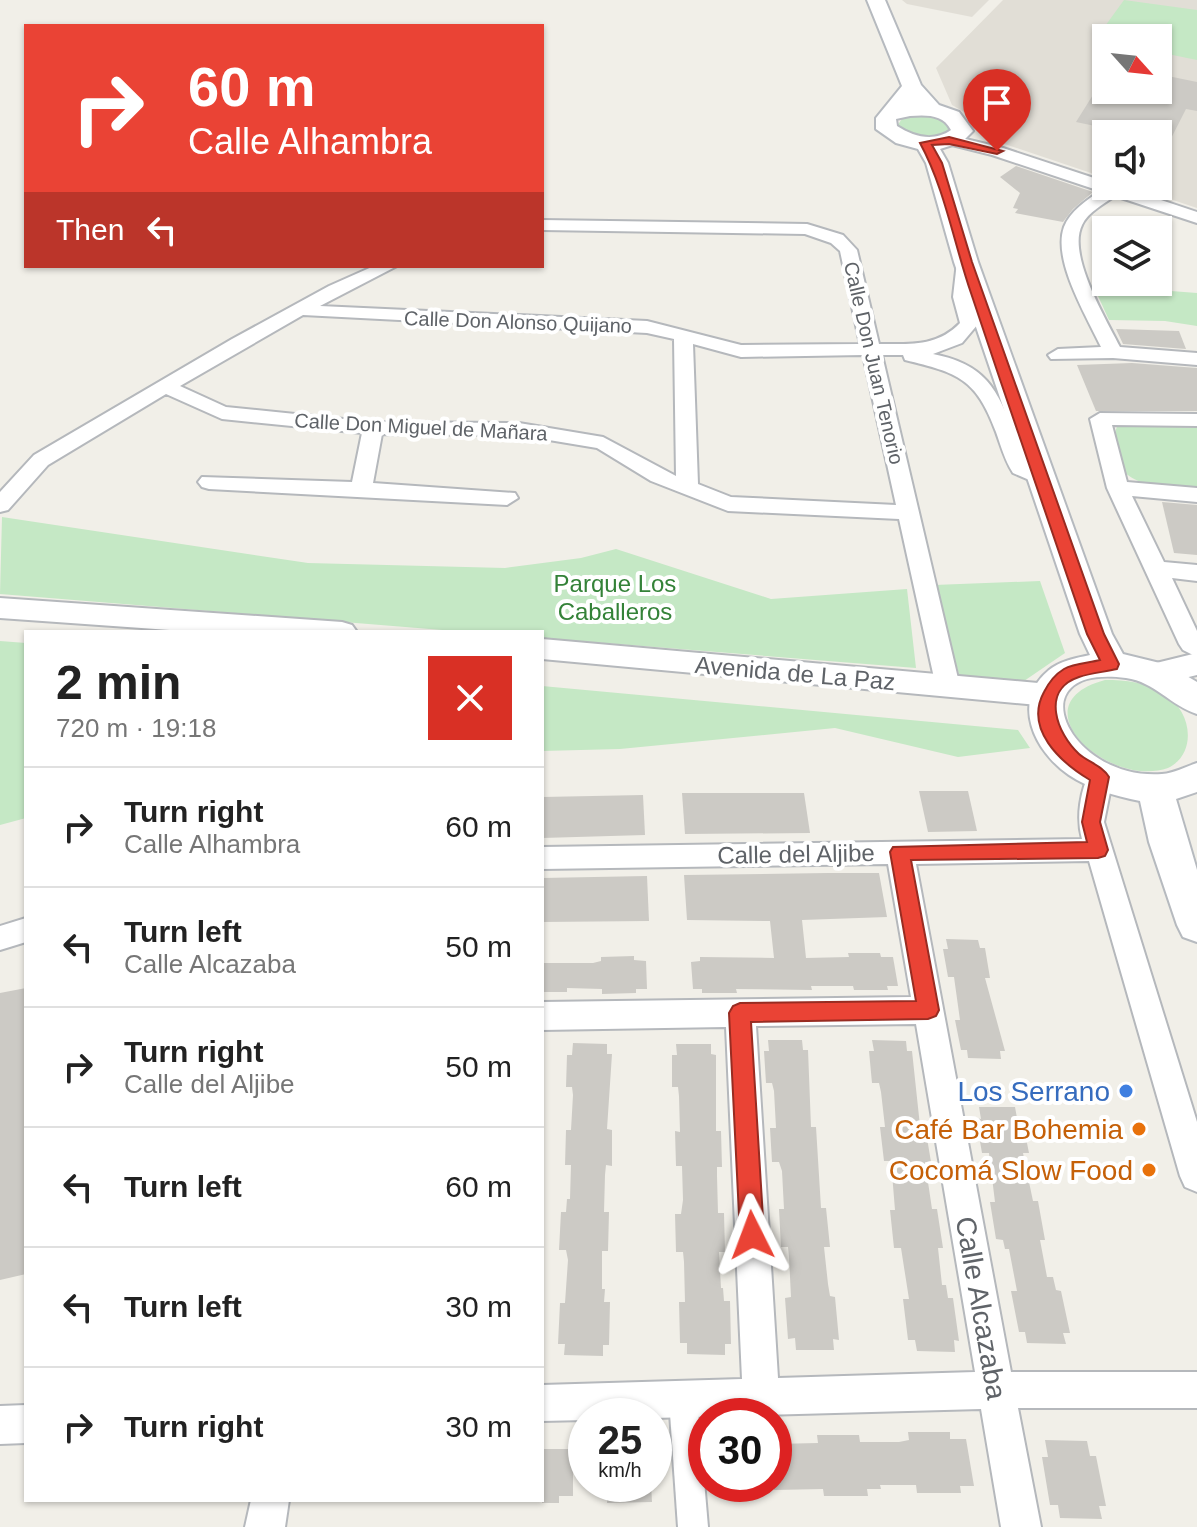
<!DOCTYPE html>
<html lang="en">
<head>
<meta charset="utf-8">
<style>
  body { margin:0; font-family:Arial,sans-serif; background:#f2f2f2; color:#222; height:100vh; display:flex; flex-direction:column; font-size:30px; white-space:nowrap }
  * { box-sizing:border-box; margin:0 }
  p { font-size:26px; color:#767676 }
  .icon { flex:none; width:44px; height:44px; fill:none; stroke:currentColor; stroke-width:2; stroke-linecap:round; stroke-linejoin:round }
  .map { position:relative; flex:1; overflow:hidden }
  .panel { position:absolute; left:24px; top:630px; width:520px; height:872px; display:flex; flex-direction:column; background:#fff; border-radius:0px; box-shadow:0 2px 6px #0004 }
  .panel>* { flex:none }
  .hud { position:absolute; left:24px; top:24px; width:520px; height:244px; border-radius:0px; box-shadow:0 2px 6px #0004; background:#ea4335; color:#fff; overflow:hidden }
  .needle { width:52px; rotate:117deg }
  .controls { position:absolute; left:1092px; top:24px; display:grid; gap:16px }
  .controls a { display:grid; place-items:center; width:80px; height:80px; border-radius:0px; background:#fff; box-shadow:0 2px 6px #0004; font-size:40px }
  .speed { position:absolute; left:568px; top:1398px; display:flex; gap:16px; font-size:40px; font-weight:700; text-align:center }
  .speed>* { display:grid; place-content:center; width:104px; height:104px; border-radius:50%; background:#fff; box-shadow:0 2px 6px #0004; line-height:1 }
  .speed small { font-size:20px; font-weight:400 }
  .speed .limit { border:12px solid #d22; background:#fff; color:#111 }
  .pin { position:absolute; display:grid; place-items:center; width:68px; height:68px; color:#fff; margin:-82px -34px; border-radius:50% 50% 50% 0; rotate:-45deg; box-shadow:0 0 8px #0007 }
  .pin .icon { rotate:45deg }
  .me { position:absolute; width:88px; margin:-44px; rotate:357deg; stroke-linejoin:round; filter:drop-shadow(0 0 6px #0008) }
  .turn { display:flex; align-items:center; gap:28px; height:168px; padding:0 32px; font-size:36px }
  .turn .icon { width:104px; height:104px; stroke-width:2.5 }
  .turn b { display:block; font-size:56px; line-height:68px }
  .then { display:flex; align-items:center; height:76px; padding:0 32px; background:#0003; gap:16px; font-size:30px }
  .round { display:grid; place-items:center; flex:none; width:84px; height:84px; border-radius:0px; background:#f2f2f2 }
  .overview { display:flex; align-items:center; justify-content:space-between; height:136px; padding:0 32px }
  h1 { font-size:48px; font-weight:700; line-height:60px }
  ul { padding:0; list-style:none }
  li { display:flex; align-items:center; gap:24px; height:120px; padding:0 32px; border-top:2px solid #e0e0e0 }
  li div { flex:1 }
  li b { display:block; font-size:30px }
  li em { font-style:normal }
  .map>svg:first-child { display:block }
  .education { fill:#e1ded6; fill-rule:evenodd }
  .green { fill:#c5e8c5 }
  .building { fill:#cccac5 }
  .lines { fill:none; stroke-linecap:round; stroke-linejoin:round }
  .pedestrian-casing { stroke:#b5b8bc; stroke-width:4 }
  .minor-casing { stroke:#b5b8bc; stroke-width:4 }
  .tertiary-casing { stroke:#b5b8bc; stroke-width:4 }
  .secondary-casing { stroke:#b6babf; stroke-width:4 }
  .pedestrian { fill:#fff; fill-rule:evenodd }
  .minor { fill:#fff; fill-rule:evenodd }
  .tertiary { fill:#fff; fill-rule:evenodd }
  .secondary { fill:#fff; fill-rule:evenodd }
  .route { fill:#ea4335; stroke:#982c22; stroke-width:2 }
  .shop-dot { fill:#3f7fe0; stroke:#fff; stroke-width:3 }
  .food-dot { fill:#e8710a; stroke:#fff; stroke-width:3 }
  .labels { text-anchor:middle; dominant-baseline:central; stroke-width:8; stroke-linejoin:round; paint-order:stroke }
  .far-street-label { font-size:20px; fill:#5f6368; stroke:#fff }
  .park-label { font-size:24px; fill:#348238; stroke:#fff }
  .street-label { font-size:24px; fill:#5f6368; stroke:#fff }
  .near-shop-label { font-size:28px; fill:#366cbe; stroke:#fff; text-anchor:end }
  .near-food-label { font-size:28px; fill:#c56008; stroke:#fff; text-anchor:end }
  .near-street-label { font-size:28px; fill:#5f6368; stroke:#fff }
</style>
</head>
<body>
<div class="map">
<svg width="1197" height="1527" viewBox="0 0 1197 1527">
  <rect width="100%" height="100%" fill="#f1efe8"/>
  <g class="education">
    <polygon points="902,0 989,0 972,17 907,4"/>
    <path d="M1003,0H1197V208L1131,186H1158V134H1106V178L984,137L985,124L952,105L936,68ZM1106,38H1158V90H1106Z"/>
  </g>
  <g class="green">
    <polygon points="1124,0 1197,10 1197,60 1158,52 1158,38 1106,38 1106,42 1095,40"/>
    <path d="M928,115L943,119L949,127L948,130C930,142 913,136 897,126L904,116Z"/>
    <polygon points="1093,285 1197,293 1197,326 1165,321 1109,320"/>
    <path d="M1118,424L1197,428V488C1167,485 1124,491 1116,455C1114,442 1113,436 1118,424Z"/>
    <polygon points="2,517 308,563 505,568 581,558 616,549 771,599 907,589 916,668 542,638 542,632 467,632 0,594"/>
    <polygon points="1040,581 1065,653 1024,681 960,678 934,585"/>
    <polygon points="0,641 26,643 26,818 0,825"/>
    <path d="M1105,680C1126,680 1146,682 1164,694C1193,711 1197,754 1168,768C1108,789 1015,704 1105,680Z"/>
    <polygon points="542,686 1018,730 1030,748 958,757 835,728 620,749 542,751"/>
  </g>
  <g class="building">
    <polygon points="1158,74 1197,82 1197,111 1186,109 1158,164 1158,134 1133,134 1076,122 1096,90 1158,90"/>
    <polygon points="1016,166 1093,192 1073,209 1063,222 1015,213 1018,209 1013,208 1020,193 1000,177"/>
    <polygon points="1116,329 1179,331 1186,349 1123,344"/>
    <polygon points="1132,363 1197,368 1197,411 1096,411 1077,365"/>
    <polygon points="1162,502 1197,505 1197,555 1174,553"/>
    <polygon points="919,791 968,791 977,831 928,832"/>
    <polygon points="682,793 804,793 810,833 685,834"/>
    <polygon points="643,795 645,835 542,838 542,797"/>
    <polygon points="828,873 879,873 887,917 802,920 806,958 849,957 848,953 880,953 881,957 893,957 898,986 887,986 888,990 854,990 853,986 811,986 812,990 736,989 737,993 702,993 702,989 693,989 691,962 700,961 700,957 774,958 770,921 687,920 684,875"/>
    <polygon points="647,876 649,921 542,922 542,878"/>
    <polygon points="946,939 978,940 980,948 985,948 990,978 985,978 1005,1051 1000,1051 1001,1059 968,1058 967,1050 961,1050 955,1020 960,1020 954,977 948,977 943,949 948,949"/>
    <polygon points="634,956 634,960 646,961 647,989 636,989 636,993 602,994 602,989 567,988 567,992 542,992 542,963 593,963 601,961 601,957"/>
    <polygon points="26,988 26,1274 0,1280 0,993"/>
    <polygon points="768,1040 802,1040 803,1050 808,1050 811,1127 816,1127 821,1208 826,1208 830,1247 824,1247 828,1284 830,1296 835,1297 839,1340 833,1339 834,1350 796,1350 795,1338 788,1339 785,1298 791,1297 789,1257 788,1247 781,1247 779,1209 784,1209 782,1171 779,1162 772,1162 770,1128 776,1128 774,1091 772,1083 766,1083 764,1051 769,1051"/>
    <polygon points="872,1040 906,1041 907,1051 912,1051 920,1126 925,1126 931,1162 925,1162 932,1209 937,1209 943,1248 938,1248 942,1285 946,1285 948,1298 953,1298 959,1341 954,1340 955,1352 917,1351 915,1340 908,1340 903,1299 909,1299 901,1248 894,1248 890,1210 895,1210 891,1161 884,1161 880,1127 885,1127 881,1092 879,1083 872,1083 869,1051 874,1051"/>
    <polygon points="573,1043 607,1044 607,1054 612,1054 607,1129 612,1130 612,1166 606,1165 605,1175 604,1212 609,1212 608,1251 602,1251 602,1289 605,1289 604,1302 610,1302 609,1345 603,1345 603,1356 564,1355 565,1344 558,1344 560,1303 565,1303 568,1260 566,1250 559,1250 561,1212 566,1212 567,1199 570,1199 571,1165 565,1165 566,1130 571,1130 573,1095 572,1087 566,1087 567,1055 572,1055"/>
    <polygon points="676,1044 711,1044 711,1054 716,1055 716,1131 721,1131 722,1167 717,1167 717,1176 718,1213 724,1213 725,1252 719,1252 721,1288 723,1288 724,1301 730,1301 731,1344 725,1344 725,1355 687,1354 687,1343 680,1343 679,1302 685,1302 684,1262 683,1252 676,1252 675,1214 681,1214 683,1200 682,1166 676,1166 675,1131 680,1132 679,1096 678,1087 672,1087 672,1055 677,1055"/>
    <polygon points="979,1107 1015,1107 1017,1118 1022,1118 1029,1153 1023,1153 1025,1163 1033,1201 1038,1201 1045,1240 1040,1240 1047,1277 1053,1277 1056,1290 1061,1291 1070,1333 1063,1333 1066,1344 1027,1343 1025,1332 1019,1332 1011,1291 1017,1291 1009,1249 1005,1249 1003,1240 996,1239 990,1202 995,1202 989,1153 982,1153 976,1118 981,1119"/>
    <polygon points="908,1432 950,1432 950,1439 966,1439 974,1486 960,1486 961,1493 917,1493 916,1485 880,1485 881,1489 867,1489 868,1496 824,1496 823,1489 774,1490 774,1444 818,1443 817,1435 859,1435 860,1442 899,1442 909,1440"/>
    <polygon points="1045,1440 1087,1441 1090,1456 1096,1456 1106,1506 1099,1506 1102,1519 1060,1518 1058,1505 1050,1505 1042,1457 1048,1457"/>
    <polygon points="542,1449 573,1449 573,1496 559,1496 559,1503 542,1503"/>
    <polygon points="608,1484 651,1484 652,1502 607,1503"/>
  </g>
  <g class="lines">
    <g class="pedestrian-casing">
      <polygon id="pedestrian" points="683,1385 693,1389 697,1399 708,1527 678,1527 669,1399 673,1389"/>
    </g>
    <g class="minor-casing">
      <g id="minor">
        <path d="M949,135L1003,148L1106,182V186H1119L1197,212V223L1115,196C1104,204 1088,212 1082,225C1067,255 1106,319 1120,347L1197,353V365L1113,358L1051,359L1048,355L1058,349L1101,347C1087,317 1052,260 1064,227C1070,211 1087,200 1100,191L992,155L944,143L941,140Z"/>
        <path d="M542,220L807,224L843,235L857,250L879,344C910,344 937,347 960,323L953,297L957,262L960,258H972L975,262L971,297L978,324L962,343L933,354C1002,367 1000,409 1027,460C1032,469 1045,469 1052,478L1041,485L1013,473C1005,461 1001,446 996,432C976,378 958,373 905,360L903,355H882L960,687L957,693L948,696L939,693L936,687L899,519L728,511L651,481L597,448L519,435L382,434L373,483L515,493L518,498L507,505L209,489L202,487L198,482L202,477L352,482L362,433L222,419L166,394L48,465L8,510L0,512V492L34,455L232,339L329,286L374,266H397L320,306L647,321L741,345L860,344L840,251L831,243L805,234L542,230ZM303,315L647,333L674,339L676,476L603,437L519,423L373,422L226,407L180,386ZM693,344L741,357L863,355L896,505L731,497L698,484Z"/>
        <polygon points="1100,413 1197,414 1197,426 1112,425 1127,482 1197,488 1197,502 1132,496 1164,562 1197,565 1197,581 1172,578 1197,631 1197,657 1183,650 1179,644 1107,488 1090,419"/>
        <path d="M1100,767L1109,770L1113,777L1104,822L1197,1122V1192L1185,1187L1180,1176L1089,861L916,864L1011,1372H1197V1408H1018L1041,1527H1001L981,1409L654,1418L586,1416V1420L542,1421V1385L742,1379L726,1027L542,1030V1002L911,997L888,864L542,869V847L1082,839C1076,818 1080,790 1091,770ZM916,1024L975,1372L778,1378L756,1026Z"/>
        <polygon points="26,918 26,942 0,950 0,926"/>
        <polygon points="26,1405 26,1443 0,1444 0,1406"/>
        <polygon points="251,1500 289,1500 285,1527 245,1527"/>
      </g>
    </g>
    <g class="tertiary-casing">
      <g id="tertiary">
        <polygon points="0,598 342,622 352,625 357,632 198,632 0,618"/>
        <polygon points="542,639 1049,684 1060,687 1064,695 1060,703 1049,706 542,659"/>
        <polygon points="1197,653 1197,675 1155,685 1144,682 1140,674 1144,666"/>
      </g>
    </g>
    <g class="secondary-casing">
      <path id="secondary" d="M867,0H885L921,85L939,105L959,112L973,131L962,142L940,149L948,163L978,262L1112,634L1123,654L1168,665L1197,682V714C1171,706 1155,682 1126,678C1014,663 1068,781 1162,774C1174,773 1185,767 1197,763V792L1176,799L1197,870V942L1183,937L1177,925L1149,842L1140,801C1115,796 1090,789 1069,775C1035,752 1010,702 1049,670C1060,661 1076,658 1090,655L1080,634L954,262L926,163L918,149L896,143L876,129V118L902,86ZM910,116C926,115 943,114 951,130C934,142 914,137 897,126L896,119Z"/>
    </g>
    <use href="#pedestrian" class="pedestrian"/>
    <use href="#minor" class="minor"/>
    <use href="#tertiary" class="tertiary"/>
    <use href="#secondary" class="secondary"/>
  </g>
  <path class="route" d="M949,137L1003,151L997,154L949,144L932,145L942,163L972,262L1104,634L1119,664L1117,669C1104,672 1091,673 1079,677C1040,690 1057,734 1079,754C1088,762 1103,766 1109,777L1100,822L1108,850L1105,856L1098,858L911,860L939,1010L936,1016L928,1019L751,1022L764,1235L761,1243L752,1247L744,1243L740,1235L729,1013L733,1006L740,1003L916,1001L890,852L893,847L1087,842L1082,822L1090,780C1060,762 1024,729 1044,692C1049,682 1054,675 1064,669C1074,663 1089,663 1100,660L1087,634C1048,521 1009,407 971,293C954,244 945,189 920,143Z"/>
  <circle class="shop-dot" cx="1126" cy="1091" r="8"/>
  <g class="food-dot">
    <circle cx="1139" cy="1129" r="8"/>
    <circle cx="1149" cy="1170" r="8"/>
  </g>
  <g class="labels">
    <g class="far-street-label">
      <text transform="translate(518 322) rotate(2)">Calle Don Alonso Quijano</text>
      <text transform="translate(874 363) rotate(77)">Calle Don Juan Tenorio</text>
      <text transform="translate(421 427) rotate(3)">Calle Don Miguel de Mañara</text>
    </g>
    <g class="park-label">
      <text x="615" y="583">Parque Los<tspan x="615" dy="28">Caballeros</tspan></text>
    </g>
    <g class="street-label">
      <text transform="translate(795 673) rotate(5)">Avenida de La Paz</text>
      <text transform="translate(796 854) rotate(-1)">Calle del Aljibe</text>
    </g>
    <g class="near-shop-label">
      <text x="1110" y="1091">Los Serrano</text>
    </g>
    <g class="near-food-label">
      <text x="1123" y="1129">Café Bar Bohemia</text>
      <text x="1133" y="1170">Cocomá Slow Food</text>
    </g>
    <g class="near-street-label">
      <text transform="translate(981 1308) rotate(80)">Calle Alcazaba</text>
    </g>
  </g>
</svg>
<div class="controls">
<a><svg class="needle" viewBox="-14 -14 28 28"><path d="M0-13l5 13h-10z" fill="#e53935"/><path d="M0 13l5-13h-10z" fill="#767676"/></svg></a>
<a><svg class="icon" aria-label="sound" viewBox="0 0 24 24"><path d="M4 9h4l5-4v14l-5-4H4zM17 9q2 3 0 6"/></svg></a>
<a><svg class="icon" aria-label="layers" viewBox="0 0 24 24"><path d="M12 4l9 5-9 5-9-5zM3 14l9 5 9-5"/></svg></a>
</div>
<div class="speed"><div>25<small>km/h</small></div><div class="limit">30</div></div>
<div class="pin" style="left:997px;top:151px;background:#d93025"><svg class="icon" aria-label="arrive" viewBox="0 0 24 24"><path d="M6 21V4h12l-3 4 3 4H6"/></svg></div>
<svg class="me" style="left:752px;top:1235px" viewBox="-20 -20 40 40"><path d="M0-17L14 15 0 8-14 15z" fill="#ea4335" stroke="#fff" stroke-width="4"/></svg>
<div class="hud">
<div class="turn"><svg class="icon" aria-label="right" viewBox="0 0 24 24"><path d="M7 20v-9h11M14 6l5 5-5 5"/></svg><div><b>60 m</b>Calle Alhambra</div></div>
<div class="then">Then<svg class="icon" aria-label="left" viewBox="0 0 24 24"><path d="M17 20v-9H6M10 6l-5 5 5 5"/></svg></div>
</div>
<section class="panel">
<div class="overview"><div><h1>2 min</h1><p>720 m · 19:18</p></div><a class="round" style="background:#d93025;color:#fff"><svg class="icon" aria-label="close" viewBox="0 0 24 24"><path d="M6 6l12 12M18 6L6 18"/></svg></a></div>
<ul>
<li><svg class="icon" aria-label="right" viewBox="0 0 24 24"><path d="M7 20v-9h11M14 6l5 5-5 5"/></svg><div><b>Turn right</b><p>Calle Alhambra</p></div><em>60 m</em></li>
<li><svg class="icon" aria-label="left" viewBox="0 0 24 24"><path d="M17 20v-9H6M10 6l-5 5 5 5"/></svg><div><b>Turn left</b><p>Calle Alcazaba</p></div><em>50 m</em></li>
<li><svg class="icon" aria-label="right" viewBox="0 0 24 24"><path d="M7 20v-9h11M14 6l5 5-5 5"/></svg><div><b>Turn right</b><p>Calle del Aljibe</p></div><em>50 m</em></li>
<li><svg class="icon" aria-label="left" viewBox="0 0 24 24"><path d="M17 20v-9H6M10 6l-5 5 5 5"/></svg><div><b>Turn left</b></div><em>60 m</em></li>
<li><svg class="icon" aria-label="left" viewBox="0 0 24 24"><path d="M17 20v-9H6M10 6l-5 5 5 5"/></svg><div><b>Turn left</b></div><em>30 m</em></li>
<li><svg class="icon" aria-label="right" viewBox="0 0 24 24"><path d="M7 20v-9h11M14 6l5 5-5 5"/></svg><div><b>Turn right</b></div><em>30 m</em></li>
</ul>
</section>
</div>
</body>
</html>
